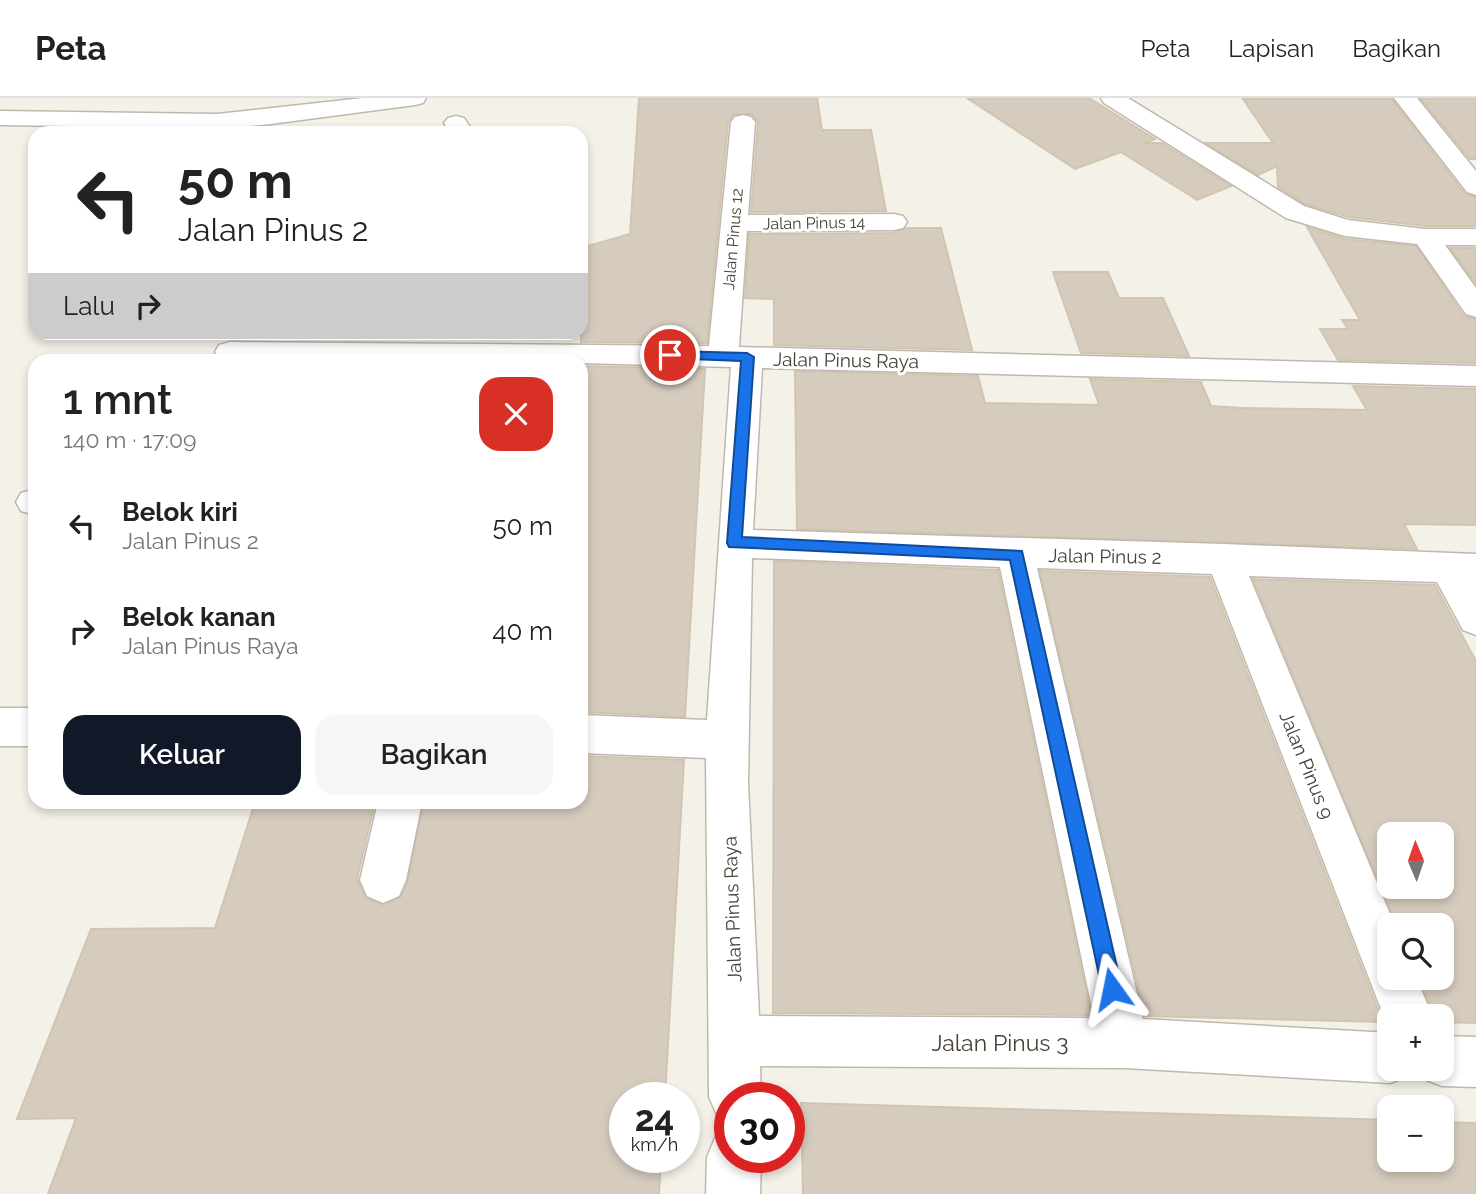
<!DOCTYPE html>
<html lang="id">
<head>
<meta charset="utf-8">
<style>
  body { margin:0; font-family:Raleway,sans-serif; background:#f6f6f6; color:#222; height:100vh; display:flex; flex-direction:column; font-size:26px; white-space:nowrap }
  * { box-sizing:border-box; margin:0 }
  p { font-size:23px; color:#767676 }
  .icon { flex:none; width:38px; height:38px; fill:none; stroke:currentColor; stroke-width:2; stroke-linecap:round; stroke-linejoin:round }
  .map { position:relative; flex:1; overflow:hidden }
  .panel { position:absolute; left:28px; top:256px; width:560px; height:455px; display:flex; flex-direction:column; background:#fff; border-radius:21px; box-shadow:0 4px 10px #0003 }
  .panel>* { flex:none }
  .hud { position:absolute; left:28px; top:28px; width:560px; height:214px; border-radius:21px; box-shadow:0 4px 10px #0003; background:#fff; color:#222; overflow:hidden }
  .needle { width:46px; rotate:358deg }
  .tools { position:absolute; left:1377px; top:724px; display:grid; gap:14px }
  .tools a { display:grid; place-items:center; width:77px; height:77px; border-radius:14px; background:#fff; box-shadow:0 4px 10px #0003; font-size:35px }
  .speed { position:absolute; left:609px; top:984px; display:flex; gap:14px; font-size:35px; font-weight:700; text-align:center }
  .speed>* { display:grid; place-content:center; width:91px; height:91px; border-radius:50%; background:#fff; box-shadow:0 4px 10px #0003; line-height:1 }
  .speed small { font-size:18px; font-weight:400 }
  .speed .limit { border:10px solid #d22; background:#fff; color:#111 }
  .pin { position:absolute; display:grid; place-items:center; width:60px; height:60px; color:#fff; margin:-30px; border:4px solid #fff; border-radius:50%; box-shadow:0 2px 7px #0007 }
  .me { position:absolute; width:77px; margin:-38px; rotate:348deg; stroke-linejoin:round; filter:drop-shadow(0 0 5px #0008) }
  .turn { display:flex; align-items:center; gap:24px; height:147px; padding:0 35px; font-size:32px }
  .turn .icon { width:91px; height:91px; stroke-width:2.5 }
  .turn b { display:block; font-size:49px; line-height:60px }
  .then { display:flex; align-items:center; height:66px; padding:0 35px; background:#0003; gap:14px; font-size:26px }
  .round { display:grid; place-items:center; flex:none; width:74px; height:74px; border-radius:21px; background:#f6f6f6 }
  .head { display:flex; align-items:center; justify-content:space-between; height:119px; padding:0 35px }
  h1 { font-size:42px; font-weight:600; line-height:52px }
  .cta { display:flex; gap:14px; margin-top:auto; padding:14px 35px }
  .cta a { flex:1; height:80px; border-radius:21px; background:#111827; color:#fff; font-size:28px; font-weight:600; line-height:80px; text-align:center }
  .cta a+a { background:#f6f6f6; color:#222 }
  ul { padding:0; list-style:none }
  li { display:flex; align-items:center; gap:21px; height:105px; padding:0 35px }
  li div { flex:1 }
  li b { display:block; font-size:26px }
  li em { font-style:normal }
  header { display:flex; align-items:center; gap:42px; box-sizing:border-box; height:98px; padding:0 35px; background:#fff; border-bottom:2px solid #e0e0e0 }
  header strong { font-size:33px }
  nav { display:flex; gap:38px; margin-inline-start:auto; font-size:24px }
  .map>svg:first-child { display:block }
  .building { fill:#d6ccbe; stroke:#d1c4b1; stroke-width:2; fill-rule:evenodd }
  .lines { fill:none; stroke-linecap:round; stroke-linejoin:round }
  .minor-casing { stroke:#c0b8ab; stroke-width:3 }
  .minor { fill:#fff; fill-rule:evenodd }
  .route { fill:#1a73e8; stroke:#114b97; stroke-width:2 }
  .labels { text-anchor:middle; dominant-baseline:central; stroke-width:6; stroke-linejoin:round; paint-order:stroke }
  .far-street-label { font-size:16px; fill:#484137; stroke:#fff }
  .street-label { font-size:19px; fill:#484137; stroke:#fff }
  .near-street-label { font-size:23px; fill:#484137; stroke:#fff }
</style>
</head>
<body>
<header>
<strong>Peta</strong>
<nav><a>Peta</a><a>Lapisan</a><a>Bagikan</a></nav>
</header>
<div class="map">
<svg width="1476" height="1096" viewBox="0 0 1476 1096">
  <rect width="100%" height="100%" fill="#f4f1e9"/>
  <g class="building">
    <polygon points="639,0 817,0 822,32 871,32 886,113 751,114 758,24 752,16 734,16 728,24 707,245 581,244 581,150 630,136"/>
    <polygon points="967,0 1089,0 1155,41 1144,45 1162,45 1231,88 1197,102 1121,54 1075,71"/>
    <polygon points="1391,0 1465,96 1476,99 1476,128 1425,128 1349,119 1305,106 1278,89 1277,68 1258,77 1206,45 1273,45 1243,1"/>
    <polygon points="1420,0 1476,0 1476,61 1470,61"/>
    <polygon points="1307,129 1345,141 1416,148 1464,218 1476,221 1476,265 1338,262 1320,231 1348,231 1342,222 1360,222"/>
    <polygon points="906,130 941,130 972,252 774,247 774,201 745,200 749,136 894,135"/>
    <polygon points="1450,150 1476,150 1476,186"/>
    <polygon points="1053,174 1108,174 1119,200 1163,200 1189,258 1081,255"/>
    <polygon points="581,268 705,271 685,619 581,614"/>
    <polygon points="795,273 978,278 985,305 1099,307 1090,281 1201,284 1211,308 1241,310 1367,312 1353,288 1476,291 1476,427 1404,426 1417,451 797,431"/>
    <polygon points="774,463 998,472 1091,917 773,915"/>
    <polygon points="1040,473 1210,479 1383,924 1145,918"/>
    <path d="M1253,481L1435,487L1476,563V925L1442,924V919H1435L1419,880H1442V828H1397ZM1390,737H1442V789H1390Z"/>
    <polygon points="581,658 684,662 665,999 625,999 625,1059 661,1059 659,1096 48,1096 76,1020 17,1021 91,831 215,830 255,704 375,704 357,781 366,800 384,807 401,799 408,783 424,704 581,704"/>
    <polygon points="801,1005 1390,1022 1390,1062 1442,1062 1442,1024 1476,1025 1476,1096 803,1096"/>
  </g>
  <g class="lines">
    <g class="minor-casing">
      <g id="minor">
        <polygon points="363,0 426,0 423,5 415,7 263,27 217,30 0,27 0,13 217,16"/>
        <polygon points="1101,0 1128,0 1304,108 1348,122 1425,131 1476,131 1476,147 1445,147 1476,190 1476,219 1466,216 1417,146 1345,138 1286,120 1104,5"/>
        <polygon points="1394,0 1417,0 1476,73 1476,97 1467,94"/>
        <path d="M743,17L751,19L755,24L748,117L894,116L903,118L907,124L903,130L894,132L747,133L739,249L1476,268V288L762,270L753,432L1224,446L1476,456V537L1463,532L1437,484L1249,478L1395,828H1390V880H1416L1433,919H1390V934L1212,476L1037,470L1143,921L1390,935V971H1411L1408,978L1390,985L1124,970L760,968L761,999H730V1023L717,1017L709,999L706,660L581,655V617L707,622L731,269L581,265V262H224L219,261L215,254L219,247L230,244L709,248L731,24L735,19ZM752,460L1000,469L1094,920L759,918L748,685Z"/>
        <polygon points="456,18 464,20 474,35 450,35 444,25 448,20"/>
        <polygon points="35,391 35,417 21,413 16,404 21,395"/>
        <rect x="0" y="610" width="35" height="38"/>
        <polygon points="378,704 422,704 406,782 399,798 383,805 367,798 360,782"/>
        <polygon points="1442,938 1476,939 1476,989 1442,988 1424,981 1420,971 1442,971"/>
        <polygon points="730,1034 730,1059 761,1059 760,1096 706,1096 707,1059 715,1040"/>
      </g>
    </g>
    <use href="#minor" class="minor"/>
  </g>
  <polygon class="route" points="670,253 747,255 754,259 742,439 1022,453 1122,891 1119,898 1112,901 1105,898 1102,891 1010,462 729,449 727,445 741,263 666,260 666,254"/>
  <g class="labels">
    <g class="far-street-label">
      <text transform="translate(814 125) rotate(-1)">Jalan Pinus 14</text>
      <text transform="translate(733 141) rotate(-85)">Jalan Pinus 12</text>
    </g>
    <g class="street-label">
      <text transform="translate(846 262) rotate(1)">Jalan Pinus Raya</text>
      <text transform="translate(1105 458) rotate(1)">Jalan Pinus 2</text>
      <text transform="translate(1307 667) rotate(68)">Jalan Pinus 9</text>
      <text transform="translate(732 811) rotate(-92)">Jalan Pinus Raya</text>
    </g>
    <g class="near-street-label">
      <text x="1000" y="944">Jalan Pinus 3</text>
    </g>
  </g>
</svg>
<div class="tools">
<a><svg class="needle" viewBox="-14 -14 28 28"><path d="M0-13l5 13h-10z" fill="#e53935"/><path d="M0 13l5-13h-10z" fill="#767676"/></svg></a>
<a><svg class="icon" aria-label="search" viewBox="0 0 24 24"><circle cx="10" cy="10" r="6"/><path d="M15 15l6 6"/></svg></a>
<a>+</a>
<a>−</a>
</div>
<div class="speed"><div>24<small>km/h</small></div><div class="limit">30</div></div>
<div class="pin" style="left:670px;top:257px;background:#d93025"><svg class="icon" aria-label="arrive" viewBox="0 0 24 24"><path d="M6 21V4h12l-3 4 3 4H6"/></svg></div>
<svg class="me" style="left:1112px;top:891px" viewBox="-20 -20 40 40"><path d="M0-17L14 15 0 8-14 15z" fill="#1a73e8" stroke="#fff" stroke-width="4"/></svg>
<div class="hud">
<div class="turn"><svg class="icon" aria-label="left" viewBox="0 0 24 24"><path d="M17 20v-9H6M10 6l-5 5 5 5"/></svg><div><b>50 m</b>Jalan Pinus 2</div></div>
<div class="then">Lalu<svg class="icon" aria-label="right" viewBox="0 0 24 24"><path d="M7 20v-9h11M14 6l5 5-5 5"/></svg></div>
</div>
<section class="panel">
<div class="head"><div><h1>1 mnt</h1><p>140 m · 17:09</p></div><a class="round" style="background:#d93025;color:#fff"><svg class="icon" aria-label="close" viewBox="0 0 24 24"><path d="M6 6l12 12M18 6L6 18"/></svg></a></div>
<ul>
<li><svg class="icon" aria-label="left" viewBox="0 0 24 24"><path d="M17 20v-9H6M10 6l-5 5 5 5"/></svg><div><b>Belok kiri</b><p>Jalan Pinus 2</p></div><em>50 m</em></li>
<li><svg class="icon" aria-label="right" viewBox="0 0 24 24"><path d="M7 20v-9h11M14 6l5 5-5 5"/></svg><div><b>Belok kanan</b><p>Jalan Pinus Raya</p></div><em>40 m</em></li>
</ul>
<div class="cta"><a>Keluar</a><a>Bagikan</a></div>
</section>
</div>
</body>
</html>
